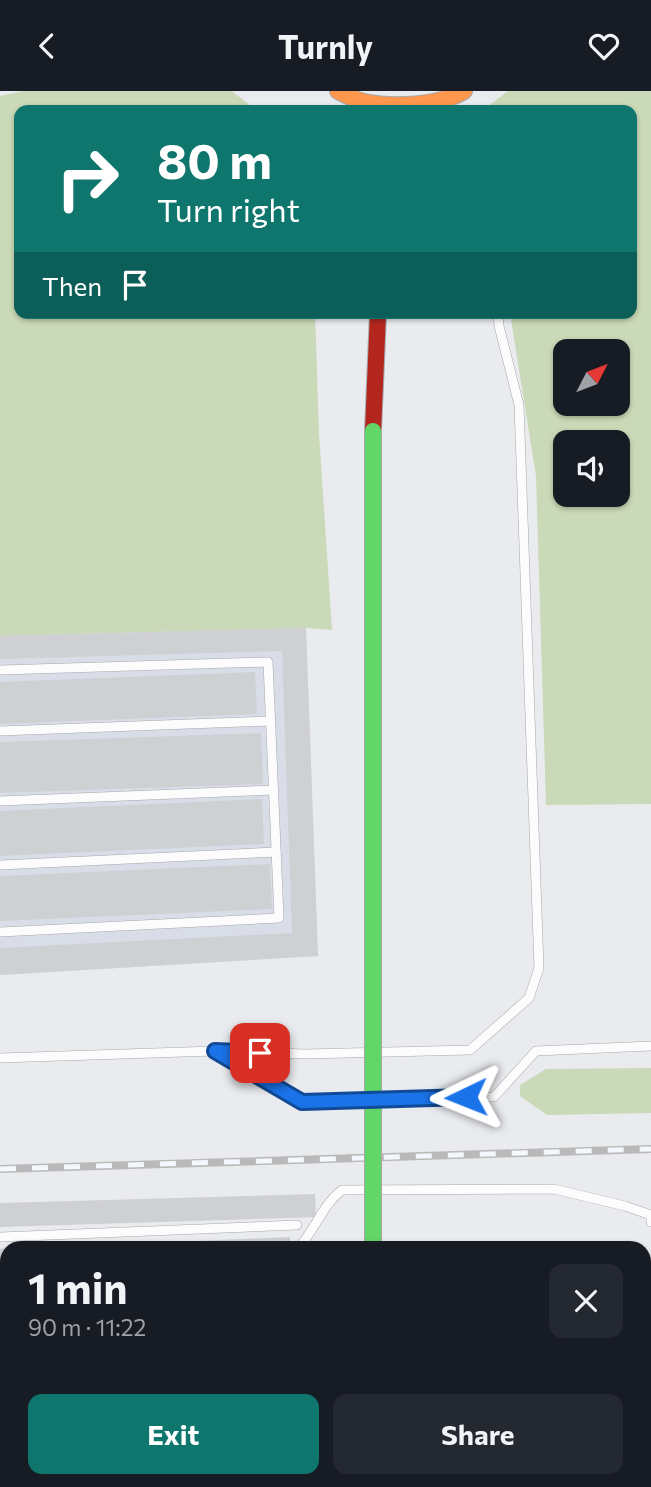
<!DOCTYPE html>
<html lang="en">
<head>
<meta charset="utf-8">
<style>
  body { margin:0; font-family:Commissioner,sans-serif; background:#242831; color:#f1f3f6; height:100vh; display:flex; flex-direction:column; font-size:26px; white-space:nowrap }
  * { box-sizing:border-box; margin:0 }
  p { font-size:23px; color:#9ea1a6 }
  .icon { flex:none; width:38px; height:38px; fill:none; stroke:currentColor; stroke-width:2; stroke-linecap:round; stroke-linejoin:round }
  .map { position:relative; flex:1; overflow:hidden }
  .drawer { position:absolute; left:0px; top:1150px; width:651px; height:247px; display:flex; flex-direction:column; background:#171b24; border-radius:21px 21px 0 0; box-shadow:0 2px 5px #0004 }
  .drawer>* { flex:none }
  .guide { position:absolute; left:14px; top:14px; width:623px; height:214px; border-radius:14px; box-shadow:0 2px 5px #0004; background:#0f766e; color:#fff; overflow:hidden }
  .needle { width:46px; rotate:48deg }
  .buttons { position:absolute; left:553px; top:248px; display:grid; gap:14px }
  .buttons a { display:grid; place-items:center; width:77px; height:77px; border-radius:14px; background:#171b24; box-shadow:0 2px 5px #0004; font-size:35px }
  .pin { position:absolute; display:grid; place-items:center; width:60px; height:60px; color:#fff; margin:-30px; border-radius:14px; box-shadow:0 4px 10px #0006 }
  .me { position:absolute; width:77px; margin:-38px; rotate:268deg; stroke-linejoin:round; filter:drop-shadow(0 0 5px #0008) }
  .turn { display:flex; align-items:center; gap:24px; height:147px; padding:0 28px; font-size:32px }
  .turn .icon { width:91px; height:91px; stroke-width:2.5 }
  .turn b { display:block; font-size:49px; line-height:60px }
  .then { display:flex; align-items:center; height:66px; padding:0 28px; background:#0003; gap:14px; font-size:26px }
  .round { display:grid; place-items:center; flex:none; width:74px; height:74px; border-radius:14px; background:#242831 }
  .overview { display:flex; align-items:center; justify-content:space-between; height:119px; padding:0 28px }
  h1 { font-size:42px; font-weight:700; line-height:52px }
  .action { display:flex; gap:14px; margin-top:auto; padding:14px 28px }
  .action a { flex:1; height:80px; border-radius:14px; background:#0f766e; color:#fff; font-size:28px; font-weight:700; line-height:80px; text-align:center }
  .action a+a { background:#242831; color:#f1f3f6 }
  header { display:flex; justify-content:space-between; align-items:center; height:91px; padding:0 28px; background:#171b24; font-size:32px; font-weight:700 }
  .map>svg:first-child { display:block }
  .built { fill:#d9dde7 }
  .green { fill:#cad9b7; fill-rule:evenodd }
  .building { fill:#cfd0d3 }
  .lines { fill:none; stroke-linecap:round; stroke-linejoin:round }
  .lane-casing { stroke:#a5a7aa; stroke-width:10 }
  .fast-casing { stroke:#a5a7aa; stroke-width:18 }
  .slow-casing { stroke:#a5a7aa; stroke-width:18 }
  .jam-casing { stroke:#a5a7aa; stroke-width:18 }
  .lane { stroke:#fcfcfd; stroke-width:9 }
  .fast { stroke:#63d668; stroke-width:16 }
  .slow { stroke:#ff974d; stroke-width:16 }
  .jam { stroke:#b3261e; stroke-width:16 }
  .rail-casing { stroke:#b9b9b9; stroke-width:8 }
  .rail { stroke:#f4f7fe; stroke-width:5; stroke-dasharray:16; stroke-linecap:butt }
  .fast-bridge-casing { stroke:#a5a7aa; stroke-width:18; stroke-linecap:butt }
  .fast-bridge { stroke:#63d668; stroke-width:16 }
  .route-casing { stroke:#114b97; stroke-width:18 }
  .route { stroke:#1a73e8; stroke-width:12 }
</style>
</head>
<body>
<header><svg class="icon" aria-label="back" viewBox="0 0 24 24"><path d="M15 5l-7 7 7 7"/></svg>Turnly<svg class="icon" aria-label="heart" viewBox="0 0 24 24"><path d="M12 20l-8-8c-3-5 5-10 8-4 3-6 11-1 8 4z"/></svg></header>
<div class="map">
<svg width="651" height="1396" viewBox="0 0 651 1396">
  <rect width="100%" height="100%" fill="#e9ebef"/>
  <polygon class="built" points="306,537 318,865 0,884 0,545"/>
  <g class="green">
    <polygon points="23,0 232,0 256,19 19,19 19,222 315,222 319,342 332,539 306,537 0,545 0,5"/>
    <path d="M508,0H651V713L546,714L536,385L510,222H632V19H483ZM565,261H618V313H565ZM565,352H618V404H565Z"/>
    <polygon points="651,977 651,1022 547,1024 520,1005 520,994 546,978"/>
  </g>
  <g class="building">
    <polygon points="306,537 318,865 0,884 0,857 292,842 282,560 0,568 0,545"/>
    <polygon points="255,581 257,623 0,633 0,591"/>
    <polygon points="261,642 263,693 0,702 0,651"/>
    <polygon points="262,708 264,753 0,765 0,720"/>
    <polygon points="270,773 272,818 0,830 0,785"/>
    <polygon points="315,1103 316,1126 0,1136 0,1112"/>
    <polygon points="290,1146 290,1153 283,1157 74,1157 74,1155"/>
    <polygon points="7,1157 7,1193 0,1194 0,1158"/>
    <polygon points="651,1221 651,1379 644,1379 644,1222"/>
  </g>
  <g class="lines">
    <g class="lane-casing">
      <g id="lane">
        <polyline points="0,579 268,571 279,827 0,841"/>
        <polyline points="0,640 271,630"/>
        <polyline points="0,710 273,699"/>
        <polyline points="0,774 276,761"/>
        <polyline points="215,960 305,963 470,959 529,907 539,877 519,314 499,235 498,222"/>
        <polyline points="0,967 215,960 302,1011 494,1006 536,960 651,955"/>
        <polyline points="0,1146 297,1134"/>
        <path d="M298,1157C315,1140 322,1114 342,1099L554,1098L625,1115L651,1124V1131"/>
        <polyline points="0,1216 7,1215"/>
      </g>
    </g>
    <g class="fast-casing">
      <g id="fast">
        <polyline points="373,1131 373,1157"/>
        <polyline points="354,1396 356,1390"/>
      </g>
    </g>
    <g class="slow-casing">
      <path id="slow" d="M338,0C346,4 355,9 364,11C393,17 439,15 464,0"/>
    </g>
    <g class="jam-casing">
      <polyline id="jam" points="373,340 378,222"/>
    </g>
    <use href="#lane" class="lane"/>
    <use href="#fast" class="fast"/>
    <use href="#slow" class="slow"/>
    <use href="#jam" class="jam"/>
    <g class="rail-casing">
      <polyline id="rail" points="0,1078 651,1058"/>
    </g>
    <use href="#rail" class="rail"/>
    <g class="fast-bridge-casing">
      <polyline id="fast-bridge" points="373,340 373,1131"/>
    </g>
    <use href="#fast-bridge" class="fast-bridge"/>
  </g>
  <g class="lines">
    <g class="route-casing">
      <polyline id="route" points="260,962 215,960 302,1011 466,1006"/>
    </g>
    <use href="#route" class="route"/>
  </g>
</svg>
<div class="buttons">
<a><svg class="needle" viewBox="-14 -14 28 28"><path d="M0-13l5 13h-10z" fill="#e53935"/><path d="M0 13l5-13h-10z" fill="#9ea1a6"/></svg></a>
<a><svg class="icon" aria-label="sound" viewBox="0 0 24 24"><path d="M4 9h4l5-4v14l-5-4H4zM17 9q2 3 0 6"/></svg></a>
</div>
<div class="pin" style="left:260px;top:962px;background:#d93025"><svg class="icon" aria-label="arrive" viewBox="0 0 24 24"><path d="M6 21V4h12l-3 4 3 4H6"/></svg></div>
<svg class="me" style="left:466px;top:1006px" viewBox="-20 -20 40 40"><path d="M0-17L14 15 0 8-14 15z" fill="#1a73e8" stroke="#fff" stroke-width="4"/></svg>
<div class="guide">
<div class="turn"><svg class="icon" aria-label="right" viewBox="0 0 24 24"><path d="M7 20v-9h11M14 6l5 5-5 5"/></svg><div><b>80 m</b>Turn right</div></div>
<div class="then">Then<svg class="icon" aria-label="arrive" viewBox="0 0 24 24"><path d="M6 21V4h12l-3 4 3 4H6"/></svg></div>
</div>
<section class="drawer">
<div class="overview"><div><h1>1 min</h1><p>90 m · 11:22</p></div><a class="round"><svg class="icon" aria-label="close" viewBox="0 0 24 24"><path d="M6 6l12 12M18 6L6 18"/></svg></a></div>
<div class="action"><a>Exit</a><a>Share</a></div>
</section>
</div>
</body>
</html>
